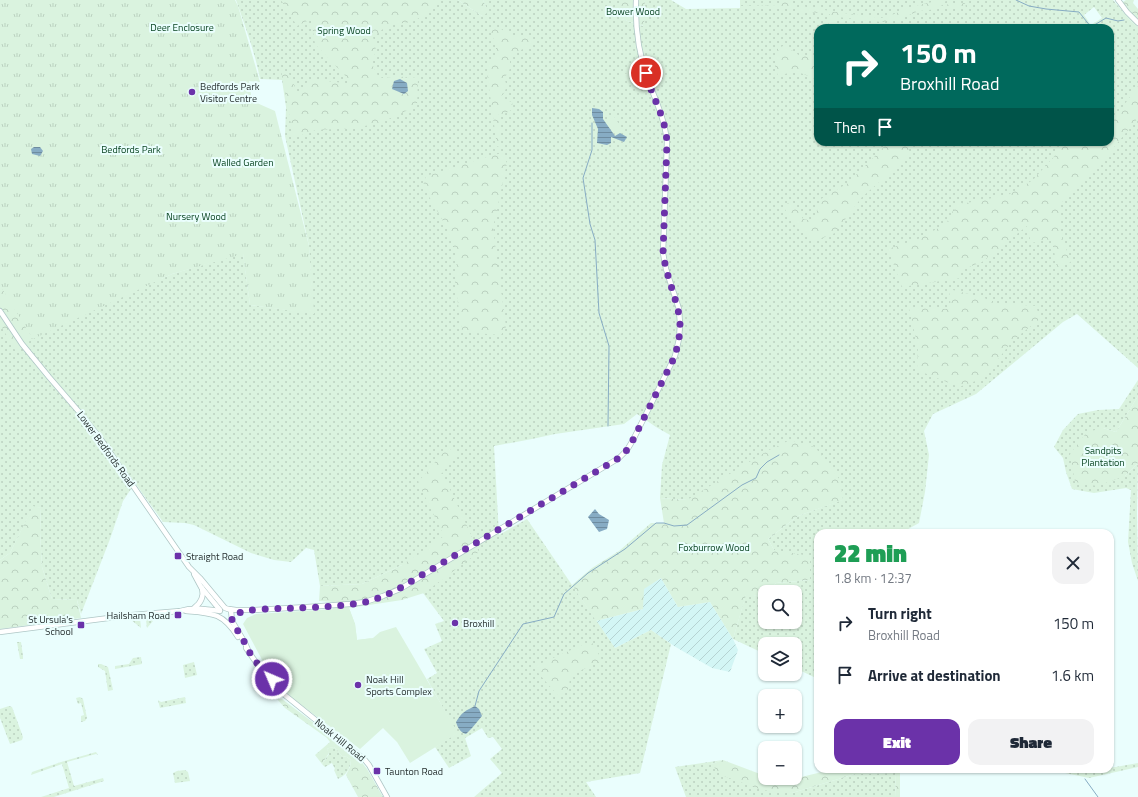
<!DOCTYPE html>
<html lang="en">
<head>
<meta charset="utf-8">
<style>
  body { margin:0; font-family:"Titillium Web",sans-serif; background:#f2f2f3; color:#1f2937; height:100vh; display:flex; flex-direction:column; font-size:15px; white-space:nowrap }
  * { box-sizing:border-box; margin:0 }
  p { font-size:13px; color:#747a83 }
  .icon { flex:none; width:22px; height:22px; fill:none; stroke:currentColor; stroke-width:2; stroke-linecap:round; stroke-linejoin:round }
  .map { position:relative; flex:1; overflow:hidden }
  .side { position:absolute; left:814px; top:529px; width:300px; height:244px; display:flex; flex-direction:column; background:#fff; border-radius:12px; box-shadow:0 1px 3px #0004 }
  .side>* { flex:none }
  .hud { position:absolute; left:814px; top:24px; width:300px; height:122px; border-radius:12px; box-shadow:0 1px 3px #0004; background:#00695c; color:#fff; overflow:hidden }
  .fabs { position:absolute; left:758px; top:585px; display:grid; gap:8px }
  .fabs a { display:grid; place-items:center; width:44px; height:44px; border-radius:8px; background:#fff; box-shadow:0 1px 3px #0004; font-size:20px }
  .pin { position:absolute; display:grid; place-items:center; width:34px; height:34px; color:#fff; margin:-17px; border:2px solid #fff; border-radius:50%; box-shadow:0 1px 4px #0007 }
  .me { position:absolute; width:44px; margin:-22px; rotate:315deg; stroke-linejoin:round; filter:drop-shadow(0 0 3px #0008) }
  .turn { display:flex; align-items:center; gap:14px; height:84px; padding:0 20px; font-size:18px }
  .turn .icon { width:52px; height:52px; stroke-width:2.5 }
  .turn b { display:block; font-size:28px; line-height:34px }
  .then { display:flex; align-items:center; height:38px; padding:0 20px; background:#0003; gap:8px; font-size:15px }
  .round { display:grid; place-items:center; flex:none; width:42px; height:42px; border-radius:12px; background:#f2f2f3 }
  .overview { display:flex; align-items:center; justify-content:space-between; height:68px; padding:0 20px }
  h1 { font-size:24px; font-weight:800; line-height:30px; color:#1e9e55 }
  .action { display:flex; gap:8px; margin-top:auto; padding:8px 20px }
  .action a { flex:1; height:46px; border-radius:12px; background:#6b32a9; color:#fff; font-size:16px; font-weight:800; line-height:46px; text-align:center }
  .action a+a { background:#f2f2f3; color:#1f2937 }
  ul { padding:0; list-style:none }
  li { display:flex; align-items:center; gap:12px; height:52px; padding:0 20px }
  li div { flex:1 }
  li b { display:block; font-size:15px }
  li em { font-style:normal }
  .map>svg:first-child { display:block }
  .industrial { fill:url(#industrial-furrows) }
  .grass { fill:url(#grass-dots); fill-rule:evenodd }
  .forest { fill:url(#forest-crowns) }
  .park { fill:url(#park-tufts) }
  .pitch { fill:#daf3df }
  .water { fill:url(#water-rules) }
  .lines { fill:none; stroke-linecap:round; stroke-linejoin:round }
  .stream { stroke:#87acc4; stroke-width:1 }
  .secondary-casing { stroke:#afc7c6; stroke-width:6 }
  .secondary { stroke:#fff; stroke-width:4.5 }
  .route { stroke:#6b32a9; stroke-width:7; stroke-dasharray:0 12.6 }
  .poi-dot { fill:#6b32a9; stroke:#eafefd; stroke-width:1.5 }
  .labels { text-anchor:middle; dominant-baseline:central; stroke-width:4; stroke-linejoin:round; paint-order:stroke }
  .park-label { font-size:10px; fill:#094421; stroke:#eafefd }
  .poi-label { font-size:10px; fill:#273030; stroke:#eafefd; text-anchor:start }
  .street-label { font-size:10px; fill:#273030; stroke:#eafefd }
</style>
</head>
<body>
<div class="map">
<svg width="1138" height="797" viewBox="0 0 1138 797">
  <defs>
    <pattern id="industrial-furrows" width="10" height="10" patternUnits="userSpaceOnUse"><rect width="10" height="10" fill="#d3f6f5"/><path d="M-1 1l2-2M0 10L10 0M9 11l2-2" fill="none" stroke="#b5d3d2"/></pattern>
    <pattern id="grass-dots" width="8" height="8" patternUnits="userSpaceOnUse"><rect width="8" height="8" fill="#daf3df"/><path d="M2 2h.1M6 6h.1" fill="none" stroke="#bbd1c0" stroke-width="1.8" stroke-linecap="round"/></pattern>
    <pattern id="forest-crowns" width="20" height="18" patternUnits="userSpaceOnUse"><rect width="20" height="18" fill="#daf3df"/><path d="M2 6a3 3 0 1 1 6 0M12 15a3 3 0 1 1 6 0" fill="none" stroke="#bbd1c0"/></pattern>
    <pattern id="park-tufts" width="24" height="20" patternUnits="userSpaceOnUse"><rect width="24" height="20" fill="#daf3df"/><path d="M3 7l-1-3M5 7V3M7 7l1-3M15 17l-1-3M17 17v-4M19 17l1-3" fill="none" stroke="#bbd1c0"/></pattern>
    <pattern id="water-rules" width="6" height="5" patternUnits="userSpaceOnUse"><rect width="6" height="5" fill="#87acc4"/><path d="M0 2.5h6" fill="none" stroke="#6e8ca0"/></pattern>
  </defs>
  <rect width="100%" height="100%" fill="#eafefd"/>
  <polygon class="industrial" points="661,578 678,607 710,602 733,639 738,650 730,672 712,668 674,646 651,630 615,648 596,621 643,609 643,589"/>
  <g class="grass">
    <path d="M236,0H458L482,16L486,7L483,0H621V19L643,26L645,0H671L686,9L740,8V0H1113L1132,22L1138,27V368L1077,314L1063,322L976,394L933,414L924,431L929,455L925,492L919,523L901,533H818V679L795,668V644H765V654L733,639L746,594L760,596L765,592V622H795V592H765L776,583L810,580L774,550L768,539L798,516L842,500H687L660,498L662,465L670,435L656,427L637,414L624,424L555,434L532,439L494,446L499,535L527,519L615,648L651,630L671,644L640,773L586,782L596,797H474L502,773L490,759L502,749L493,737L488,738L482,728L465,738L471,756L449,768L435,747L457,733L427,679L437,673L424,649L442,641L435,624L444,621L402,565L362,584L320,586L314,550L306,548L291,562L274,560L251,553L194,525L185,523L163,522L135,483L123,501L110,539L81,614L77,600L52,599L42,567L40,532L41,508L33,507L10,553L0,560V311L24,329L0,286V117L161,279L172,274L243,253L250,305L313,313L309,246L285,136L286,107L282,80L260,79C255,52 245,26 236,0ZM1094,7L1102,18L1091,25L1084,15ZM818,28H1110V142H818Z"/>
    <polygon points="1138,380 1138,396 1116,432 1103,428 1125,476 1138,463 1137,512 1138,581 1132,563 1128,542 1131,490 1126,488 1094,493 1072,489 1066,472 1063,458 1054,447 1063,430 1078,414 1098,410 1119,409"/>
    <polygon points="159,614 147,628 146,620 148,616"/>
    <polygon points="131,617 139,617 140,618 141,628 130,619"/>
    <polygon points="17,642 21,642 23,656 23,659 20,659"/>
    <polygon points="141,657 142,664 115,669 115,666 129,664 133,658"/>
    <polygon points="194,662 197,675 185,678 183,665"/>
    <polygon points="98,664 101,664 108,667 113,690 108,691 105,671 98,667"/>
    <polygon points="80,697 83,699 87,718 85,721 81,722 81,716 84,715 81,703 78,704 76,698"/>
    <polygon points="185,697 186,703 160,708 158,700 161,702"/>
    <polygon points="9,706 12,707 23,737 22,740 10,744 0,718 0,709"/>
    <path d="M334,747L342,756L347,757L351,760C350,770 346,775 338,779L334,770L335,769L332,763L325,767L322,764L329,754L327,749L329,748Z"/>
    <polygon points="96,752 98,755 96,754 67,762 74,786 103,778 104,781 54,797 41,797 69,788 62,764 31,775 32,772 61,762"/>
    <polygon points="723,760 711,764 792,793 855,774 896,773 895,797 686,797 675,767"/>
    <polygon points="1138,763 1138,767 1089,778 1046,769 1072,769 1086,772 1110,769 1110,768"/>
    <polygon points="185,770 188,772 190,781 175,783 173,773 177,771"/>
  </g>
  <g class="forest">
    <polygon points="281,0 440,0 440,1 426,14 412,22 394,24 383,29 373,37 376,50 372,64 378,76 384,78 399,76 407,78 418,77 417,106 382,122 356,128 316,130 299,136 293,135 281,70 290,75 296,90 299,95 309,79 353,84 315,44 311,19 297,26"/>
    <polygon points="458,0 483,0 486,7 487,13 482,16"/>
    <polygon points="621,0 645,0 644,26 621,19"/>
    <polygon points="782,0 788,0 793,7 740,8 740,6 782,5"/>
    <polygon points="941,0 952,0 942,2 942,5 965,3 966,8 948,8 919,11 897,20 882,22 838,17 834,28 827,28 830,14 797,11 801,6 836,12 881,18 892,15 910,7"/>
    <polygon points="1126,0 1134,0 1133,3 1138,9 1138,27 1132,22 1118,5"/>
    <path d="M493,29H501L513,36L519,35H528L535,42L531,45L511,55C508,66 514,67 504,78L507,86L504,93L499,98L512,102L513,109L506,113L498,115L501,148L497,146L487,73L489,63L496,55V45L490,30Z"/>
    <path d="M783,46L793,51L800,56H817L818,54V81C801,72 797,70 778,76L775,66V50Z"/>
    <polygon points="1138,86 1138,118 1106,157 1060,204 1060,232 1071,262 1057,268 1052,239 1031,243 1027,226 982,262 959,271 961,278 902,287 888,249 918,239 946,224 956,205 1008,195 1033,180 1067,142 1110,142 1110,124"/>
    <polygon points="889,142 911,142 906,159 862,197 835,233 815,241 796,227 783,206 792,201 803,219 813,221 821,199 848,183"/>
    <polygon points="502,153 507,163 493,228 506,327 501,335 462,332 455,282 457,259 447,228 423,186 426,176 490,156"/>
    <polygon points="0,285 33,339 15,350 0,324"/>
    <polygon points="949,289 981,297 998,303 1036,306 1040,319 1012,341 984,378 959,387 917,370 918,348 909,308 951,309"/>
    <polygon points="1138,396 1138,463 1125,476 1097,486 1075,482 1070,454 1087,432 1103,428 1116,432"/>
    <polygon points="790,440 815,447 840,480 843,500 798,516 768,539 774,550 810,556 810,580 776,583 761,596 746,595 733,639 710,602 678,607 661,578 644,589 643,609 596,621 572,585 592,568 619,551 651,523 664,523 660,498 687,500 769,450"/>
    <polygon points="448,447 458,456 441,470 479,552 424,593 402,600 349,608 355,624 357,640 373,638 334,650 333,602 319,601 320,586 362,584 402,565 444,536 418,482"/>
    <polygon points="33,506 41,508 40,532 42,567 52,599 77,600 81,618 0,629 0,560 10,553"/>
    <polygon points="591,641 602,660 570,676 569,688 560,698 533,667"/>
    <polygon points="277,699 282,699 355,754 367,769 383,797 358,797 346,775 350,767 351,760 347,757 342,756 334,747 329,748 327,749 329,753 322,764 315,755 330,742 327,738 285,708"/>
    <polygon points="723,760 765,776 765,778 771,778 781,782 834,769 900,769 900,797 895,797 896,773 855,774 792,793 762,790 721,775 711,764"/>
  </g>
  <polygon class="park" points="0,0 235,0 238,6 260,82 249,81 252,101 275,111 309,246 314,314 250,305 243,254 172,274 33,339 0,285"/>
  <g class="pitch">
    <polygon points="631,72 633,77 620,82 618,76"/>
    <polygon points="613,115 623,130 615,134 606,120"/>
    <polygon points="349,608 355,624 357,640 373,638 380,632 396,627 458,733 410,763 397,742 383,728 360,749 292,698 287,692 285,686 287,683 283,677 273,676 268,671 243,624 247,618 256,614"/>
  </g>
  <g class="water">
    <polygon points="400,79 407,83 408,91 404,94 392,89 394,81"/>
    <polygon points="592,108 599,109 603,112 603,119 615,136 620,133 627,137 624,142 611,137 611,143 607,145 597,143 598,129 592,115"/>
    <polygon points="34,147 40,147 43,151 40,156 32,154 31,149"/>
    <polygon points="595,509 599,514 609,520 607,529 599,532 588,517"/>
    <path d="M475,706L479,709L482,716L472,728L466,734C460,732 458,728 456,722C462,712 465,711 475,706Z"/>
  </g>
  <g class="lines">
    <g class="stream">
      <polyline points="1016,0 1029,6 1046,9 1079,12 1091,27 1106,18 1118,21 1124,20"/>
      <polyline points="592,123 592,150 583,178 590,224 595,240 599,313 609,346 608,426"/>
      <polyline points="475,706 479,691 523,624 554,617 564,594 588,573 625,549 656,523 664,523 674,526 687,525 742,485 756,478 760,469 767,462 779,455"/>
      <polyline points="1085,779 1098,797"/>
    </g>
    <g class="secondary-casing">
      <g id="secondary">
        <polyline points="1118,0 1127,12 1138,23"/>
        <polyline points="0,311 22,344 49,377 80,413 100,438 189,567 200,578 225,608 231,610 232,621 245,643 248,650"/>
        <polyline points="194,574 201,587 220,610"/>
        <path d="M194,608C201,603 204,596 202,588"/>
        <path d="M229,609L236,610H253L307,607L350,604L365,602L383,596L400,589L619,458L627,450L633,440L675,356L679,339L680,324L679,309L666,269L663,253L667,142C665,120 656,101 648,80C639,55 635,27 636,0"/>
        <path d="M186,611C213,613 223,613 238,637"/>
        <path d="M0,632L132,615L180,611C193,607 206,609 220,611"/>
        <polyline points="246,648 269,681"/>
        <circle cx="275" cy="687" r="8"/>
        <polyline points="281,692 364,759 369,765 387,797"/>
      </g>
    </g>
    <use href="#secondary" class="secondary"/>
  </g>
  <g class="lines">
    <path class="route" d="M272,679L269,681L248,650L245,643L232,621V616C247,607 280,609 298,608C319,607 345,606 366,602C378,599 389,594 400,588L619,458L627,450L633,440L675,356L679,339L680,324L678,309L666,269L663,253L667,142C665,115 652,98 646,73"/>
  </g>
  <g class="poi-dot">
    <circle cx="192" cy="92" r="4"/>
    <rect x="174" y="552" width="8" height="8" rx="2"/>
    <rect x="174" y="611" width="8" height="8" rx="2"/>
    <circle cx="455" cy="623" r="4"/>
    <rect x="77" y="621" width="8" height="8" rx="2"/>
    <circle cx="358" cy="685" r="4"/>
    <rect x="373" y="767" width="8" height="8" rx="2"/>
  </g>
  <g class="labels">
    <g class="park-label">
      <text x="633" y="11">Bower Wood</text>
      <text x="182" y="27">Deer Enclosure</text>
      <text x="344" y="30">Spring Wood</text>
      <text x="131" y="149">Bedfords Park</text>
      <text x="243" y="162">Walled Garden</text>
      <text x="196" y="216">Nursery Wood</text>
      <text x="1103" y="450">Sandpits<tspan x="1103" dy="12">Plantation</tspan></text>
      <text x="714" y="547">Foxburrow Wood</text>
    </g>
    <g class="poi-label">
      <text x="200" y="86">Bedfords Park<tspan x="200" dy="12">Visitor Centre</tspan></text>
      <text x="186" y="556">Straight Road</text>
      <text x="170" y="615" text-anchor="end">Hailsham Road</text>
      <text x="73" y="619" text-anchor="end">St Ursula's<tspan x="73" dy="12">School</tspan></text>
      <text x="463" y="623">Broxhill</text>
      <text x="366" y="679">Noak Hill<tspan x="366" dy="12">Sports Complex</tspan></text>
      <text x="385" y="771">Taunton Road</text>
    </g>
    <g class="street-label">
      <text transform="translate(106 449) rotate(54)">Lower Bedfords Road</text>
      <text transform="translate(340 740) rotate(39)">Noak Hill Road</text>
    </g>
  </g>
</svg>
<div class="fabs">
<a><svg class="icon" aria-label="search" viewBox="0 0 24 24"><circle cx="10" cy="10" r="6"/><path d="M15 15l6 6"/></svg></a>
<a><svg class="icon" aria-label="layers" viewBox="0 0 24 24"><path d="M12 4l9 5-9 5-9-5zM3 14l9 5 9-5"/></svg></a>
<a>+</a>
<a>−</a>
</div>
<div class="pin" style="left:646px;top:73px;background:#d93025"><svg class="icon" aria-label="arrive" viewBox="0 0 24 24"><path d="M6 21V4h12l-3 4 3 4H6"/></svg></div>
<svg class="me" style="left:272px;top:679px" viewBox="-20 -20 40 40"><circle r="17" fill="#6b32a9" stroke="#fff" stroke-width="3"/><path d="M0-11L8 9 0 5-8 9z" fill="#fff"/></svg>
<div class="hud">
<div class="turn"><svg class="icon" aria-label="right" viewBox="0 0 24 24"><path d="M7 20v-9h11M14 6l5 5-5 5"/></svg><div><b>150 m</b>Broxhill Road</div></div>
<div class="then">Then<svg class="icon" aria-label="arrive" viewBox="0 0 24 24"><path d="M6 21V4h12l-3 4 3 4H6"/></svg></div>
</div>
<section class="side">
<div class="overview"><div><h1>22 min</h1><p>1.8 km · 12:37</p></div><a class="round"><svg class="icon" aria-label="close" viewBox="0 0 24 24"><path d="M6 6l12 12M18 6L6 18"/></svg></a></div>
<ul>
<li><svg class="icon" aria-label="right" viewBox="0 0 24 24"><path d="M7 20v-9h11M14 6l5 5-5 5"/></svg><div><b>Turn right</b><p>Broxhill Road</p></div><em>150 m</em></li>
<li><svg class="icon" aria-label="arrive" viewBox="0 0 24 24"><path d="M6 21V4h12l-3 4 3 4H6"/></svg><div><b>Arrive at destination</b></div><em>1.6 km</em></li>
</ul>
<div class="action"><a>Exit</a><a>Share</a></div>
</section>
</div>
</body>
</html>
